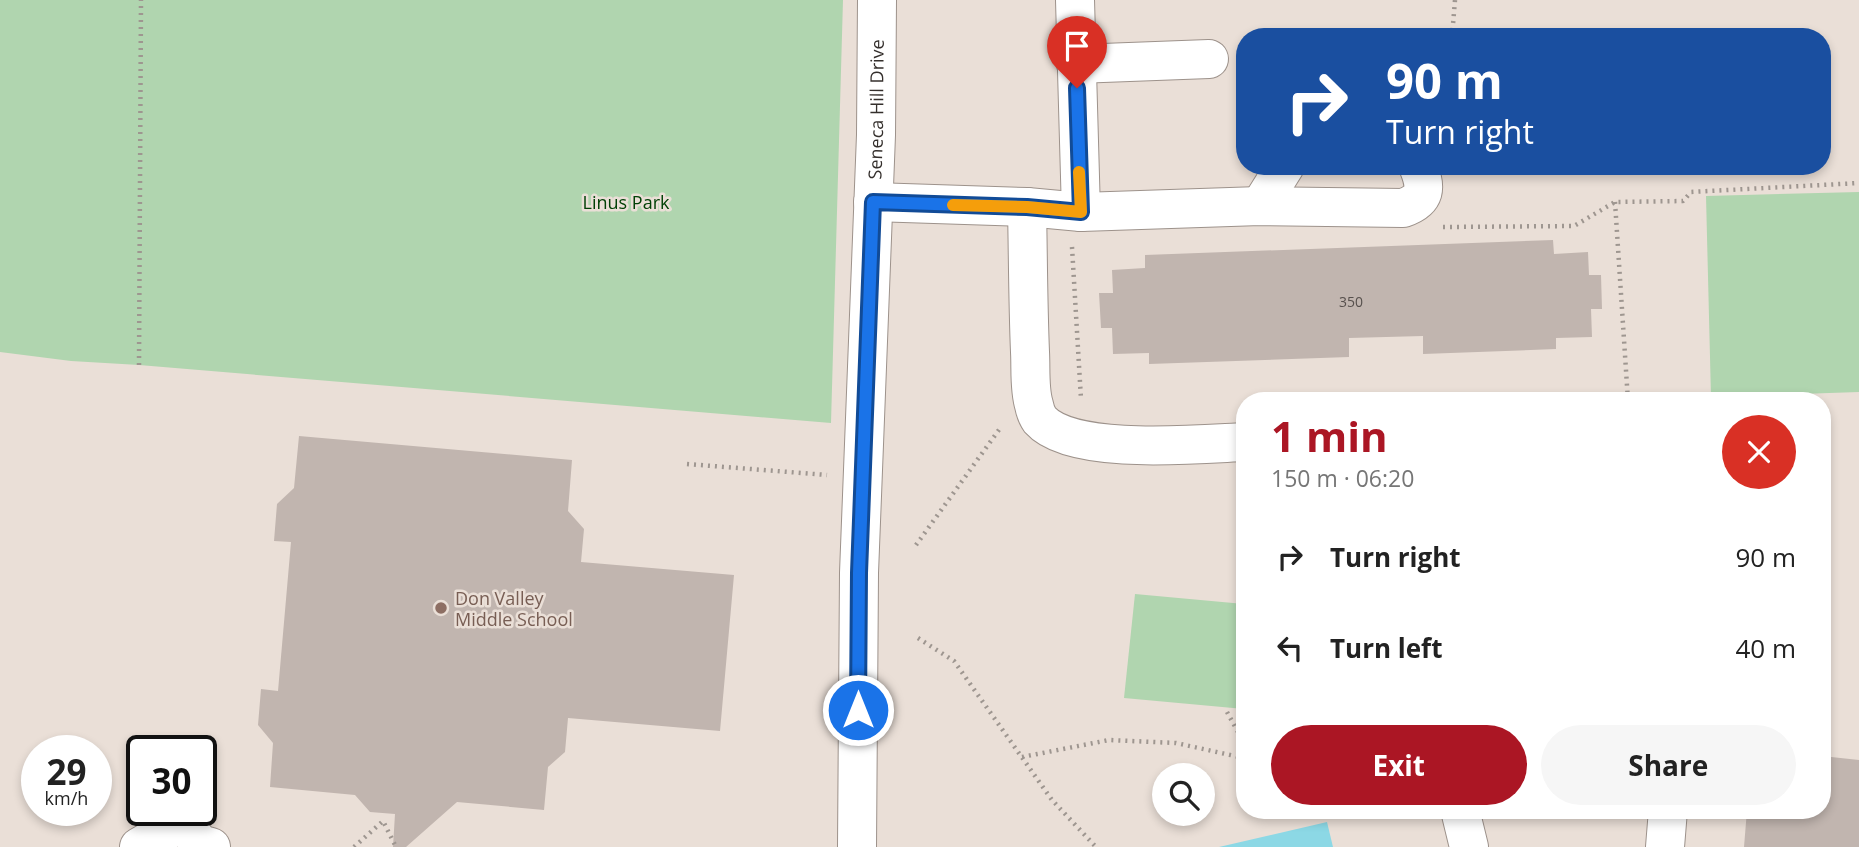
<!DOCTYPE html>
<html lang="en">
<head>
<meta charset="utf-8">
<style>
  body { margin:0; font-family:"Open Sans",sans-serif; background:#f6f6f6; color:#222; height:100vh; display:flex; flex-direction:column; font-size:26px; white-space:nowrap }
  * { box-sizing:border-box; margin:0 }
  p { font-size:23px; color:#767676 }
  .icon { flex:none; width:38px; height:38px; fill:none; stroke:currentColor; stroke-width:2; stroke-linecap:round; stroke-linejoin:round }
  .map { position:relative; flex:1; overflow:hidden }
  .sheet { position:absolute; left:1236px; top:392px; width:595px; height:427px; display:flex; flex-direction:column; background:#fff; border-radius:28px; box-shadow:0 4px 10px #0003 }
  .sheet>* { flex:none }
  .hud { position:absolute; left:1236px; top:28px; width:595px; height:147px; border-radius:28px; box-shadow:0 4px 10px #0003; background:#1a4fa0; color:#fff; overflow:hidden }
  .tools { position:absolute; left:1152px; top:763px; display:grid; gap:14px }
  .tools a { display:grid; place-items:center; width:63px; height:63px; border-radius:50%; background:#fff; box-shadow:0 4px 10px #0003; font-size:35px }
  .speed { position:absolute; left:21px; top:735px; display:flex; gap:14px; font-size:35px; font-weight:700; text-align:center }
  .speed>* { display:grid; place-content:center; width:91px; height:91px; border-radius:50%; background:#fff; box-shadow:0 4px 10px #0003; line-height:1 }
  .speed small { font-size:18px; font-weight:400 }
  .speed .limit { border:4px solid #111; border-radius:10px; background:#fff; color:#111 }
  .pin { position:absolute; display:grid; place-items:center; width:60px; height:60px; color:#fff; margin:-72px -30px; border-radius:50% 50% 50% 0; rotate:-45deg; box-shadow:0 0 7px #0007 }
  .pin .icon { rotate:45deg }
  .me { position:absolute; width:77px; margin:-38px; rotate:0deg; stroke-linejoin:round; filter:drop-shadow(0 0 5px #0008) }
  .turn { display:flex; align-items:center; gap:24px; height:147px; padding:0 35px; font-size:32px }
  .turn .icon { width:91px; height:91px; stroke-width:2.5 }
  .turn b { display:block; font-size:49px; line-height:60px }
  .round { display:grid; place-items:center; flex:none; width:74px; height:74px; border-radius:37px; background:#f6f6f6 }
  .headline { display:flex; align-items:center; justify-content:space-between; height:119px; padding:0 35px }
  h1 { font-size:42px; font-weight:700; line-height:52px; color:#ab1624 }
  .cta { display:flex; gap:14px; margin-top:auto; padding:14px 35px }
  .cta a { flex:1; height:80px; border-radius:42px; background:#ab1624; color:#fff; font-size:28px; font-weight:700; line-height:80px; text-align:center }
  .cta a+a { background:#f6f6f6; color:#222 }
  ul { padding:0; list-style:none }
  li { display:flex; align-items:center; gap:21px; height:91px; padding:0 35px }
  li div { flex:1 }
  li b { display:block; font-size:26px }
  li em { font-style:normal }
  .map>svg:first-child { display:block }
  .green { fill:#b0d5af }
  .water { fill:#8cd8e5 }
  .building { fill:#c1b5af }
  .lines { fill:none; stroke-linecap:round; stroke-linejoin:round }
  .minor-casing { stroke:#9d928b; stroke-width:40 }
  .path { stroke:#9e9690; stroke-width:4.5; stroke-dasharray:2 5; stroke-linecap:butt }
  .minor { stroke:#fff; stroke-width:38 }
  .route-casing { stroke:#114b97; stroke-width:18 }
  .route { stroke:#1a73e8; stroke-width:12 }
  .slow { stroke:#f59e0b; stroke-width:12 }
  .education-dot { fill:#8d6e63; stroke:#eadfd7; stroke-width:2.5 }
  .labels { text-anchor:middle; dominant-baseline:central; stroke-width:5; stroke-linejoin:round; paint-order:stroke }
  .number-label { font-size:14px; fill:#57504d }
  .street-label { font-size:18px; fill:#342f2c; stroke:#eadfd7 }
  .park-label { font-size:18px; fill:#004106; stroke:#eadfd7 }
  .education-label { font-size:18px; fill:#785e54; stroke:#eadfd7; text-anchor:start }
</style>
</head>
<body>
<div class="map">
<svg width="1859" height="847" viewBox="0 0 1859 847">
  <rect width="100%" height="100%" fill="#eadfd7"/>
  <g class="green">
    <polygon points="0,0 843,0 831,423 139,365 71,361 0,352"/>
    <polygon points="1859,192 1859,392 1711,397 1706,196"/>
    <polygon points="1135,594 1244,604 1244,709 1124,698"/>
  </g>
  <polygon class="water" points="1327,822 1333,847 1219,847"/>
  <g class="building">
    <polygon points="1553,240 1554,254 1588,252 1589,275 1601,275 1602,309 1591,309 1592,337 1556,338 1556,349 1423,354 1423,336 1349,338 1349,357 1149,364 1149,353 1113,354 1112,328 1101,328 1099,293 1113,293 1112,270 1145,268 1145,255"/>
    <polygon points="299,436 572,460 568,511 584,529 581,562 734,575 720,731 568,718 565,752 548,767 544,810 457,802 406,847 393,847 395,814 370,812 355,795 270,787 273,743 258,725 261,689 278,691 291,542 274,541 277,504 294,488"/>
    <polygon points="1822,756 1859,760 1859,847 1744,847 1747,810 1822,810"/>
  </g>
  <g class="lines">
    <g class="minor-casing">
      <g id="minor">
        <polyline points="1075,0 1081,212"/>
        <polyline points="1076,64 1209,59"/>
        <path d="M873,202L1027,207L1081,212L1260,206L1403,208C1426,200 1427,188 1418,166"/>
        <polyline points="1260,206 1285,166"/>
        <path d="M1027,207C1028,255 1028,304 1030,352C1031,369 1029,389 1034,405C1035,410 1037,416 1040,420C1072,456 1199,444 1244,442"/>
        <polyline points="1460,810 1469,847"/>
        <polyline points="139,847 182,822 200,844 211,847"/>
        <path id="s1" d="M857,847L859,573L876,135L877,0"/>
        <polyline points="1665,847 1668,810"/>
      </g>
    </g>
    <g class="path">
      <polyline points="1452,37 1455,0"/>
      <polyline points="1615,202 1628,401"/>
      <polyline points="1443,227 1574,226 1615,202 1683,201 1691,192 1859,183"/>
      <polyline points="1072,247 1081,399"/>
      <polyline points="139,365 141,0"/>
      <polyline points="687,464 827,475"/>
      <polyline points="916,545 1001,427"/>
      <polyline points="918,638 954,661 1052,800 1096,847"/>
      <polyline points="1227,712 1244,743"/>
      <polyline points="1022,757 1109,740 1176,743 1244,758"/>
      <polyline points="354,847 383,821 396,847"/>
    </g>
    <use href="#minor" class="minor"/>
  </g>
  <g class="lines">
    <g class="route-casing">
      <polyline id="route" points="858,710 859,573 873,202 1027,207 1081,212 1077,88"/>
    </g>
    <use href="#route" class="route"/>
    <polyline class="slow" points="953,205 1027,207 1081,212 1079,172"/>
  </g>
  <circle class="education-dot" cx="441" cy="608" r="7"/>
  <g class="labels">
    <g class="number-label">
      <text x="1351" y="301">350</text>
    </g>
    <g class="street-label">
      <text stroke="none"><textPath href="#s1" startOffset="738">Seneca Hill Drive</textPath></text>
    </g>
    <g class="park-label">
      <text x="626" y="202">Linus Park</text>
    </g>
    <g class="education-label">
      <text x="455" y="598">Don Valley<tspan x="455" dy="21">Middle School</tspan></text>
    </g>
  </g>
</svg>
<div class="tools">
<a><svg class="icon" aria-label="search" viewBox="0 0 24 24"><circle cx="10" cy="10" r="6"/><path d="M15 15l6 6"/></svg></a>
</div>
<div class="speed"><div>29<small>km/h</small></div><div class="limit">30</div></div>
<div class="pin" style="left:1077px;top:88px;background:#d93025"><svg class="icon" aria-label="arrive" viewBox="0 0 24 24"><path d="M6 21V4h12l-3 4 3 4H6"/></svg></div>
<svg class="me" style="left:858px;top:710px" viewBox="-20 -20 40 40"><circle r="17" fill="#1a73e8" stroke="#fff" stroke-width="3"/><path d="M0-11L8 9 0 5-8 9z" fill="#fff"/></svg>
<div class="hud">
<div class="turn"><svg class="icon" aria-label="right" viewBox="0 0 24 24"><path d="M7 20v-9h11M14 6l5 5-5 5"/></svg><div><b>90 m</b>Turn right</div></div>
</div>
<section class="sheet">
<div class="headline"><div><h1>1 min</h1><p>150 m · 06:20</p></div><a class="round" style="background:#d93025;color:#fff"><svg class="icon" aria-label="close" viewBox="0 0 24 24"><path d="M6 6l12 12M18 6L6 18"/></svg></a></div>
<ul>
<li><svg class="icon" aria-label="right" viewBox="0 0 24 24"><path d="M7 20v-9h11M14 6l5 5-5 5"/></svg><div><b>Turn right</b></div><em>90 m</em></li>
<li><svg class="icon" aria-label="left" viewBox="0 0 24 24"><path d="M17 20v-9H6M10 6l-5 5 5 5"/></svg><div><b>Turn left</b></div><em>40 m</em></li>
</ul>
<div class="cta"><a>Exit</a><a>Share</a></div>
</section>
</div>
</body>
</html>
